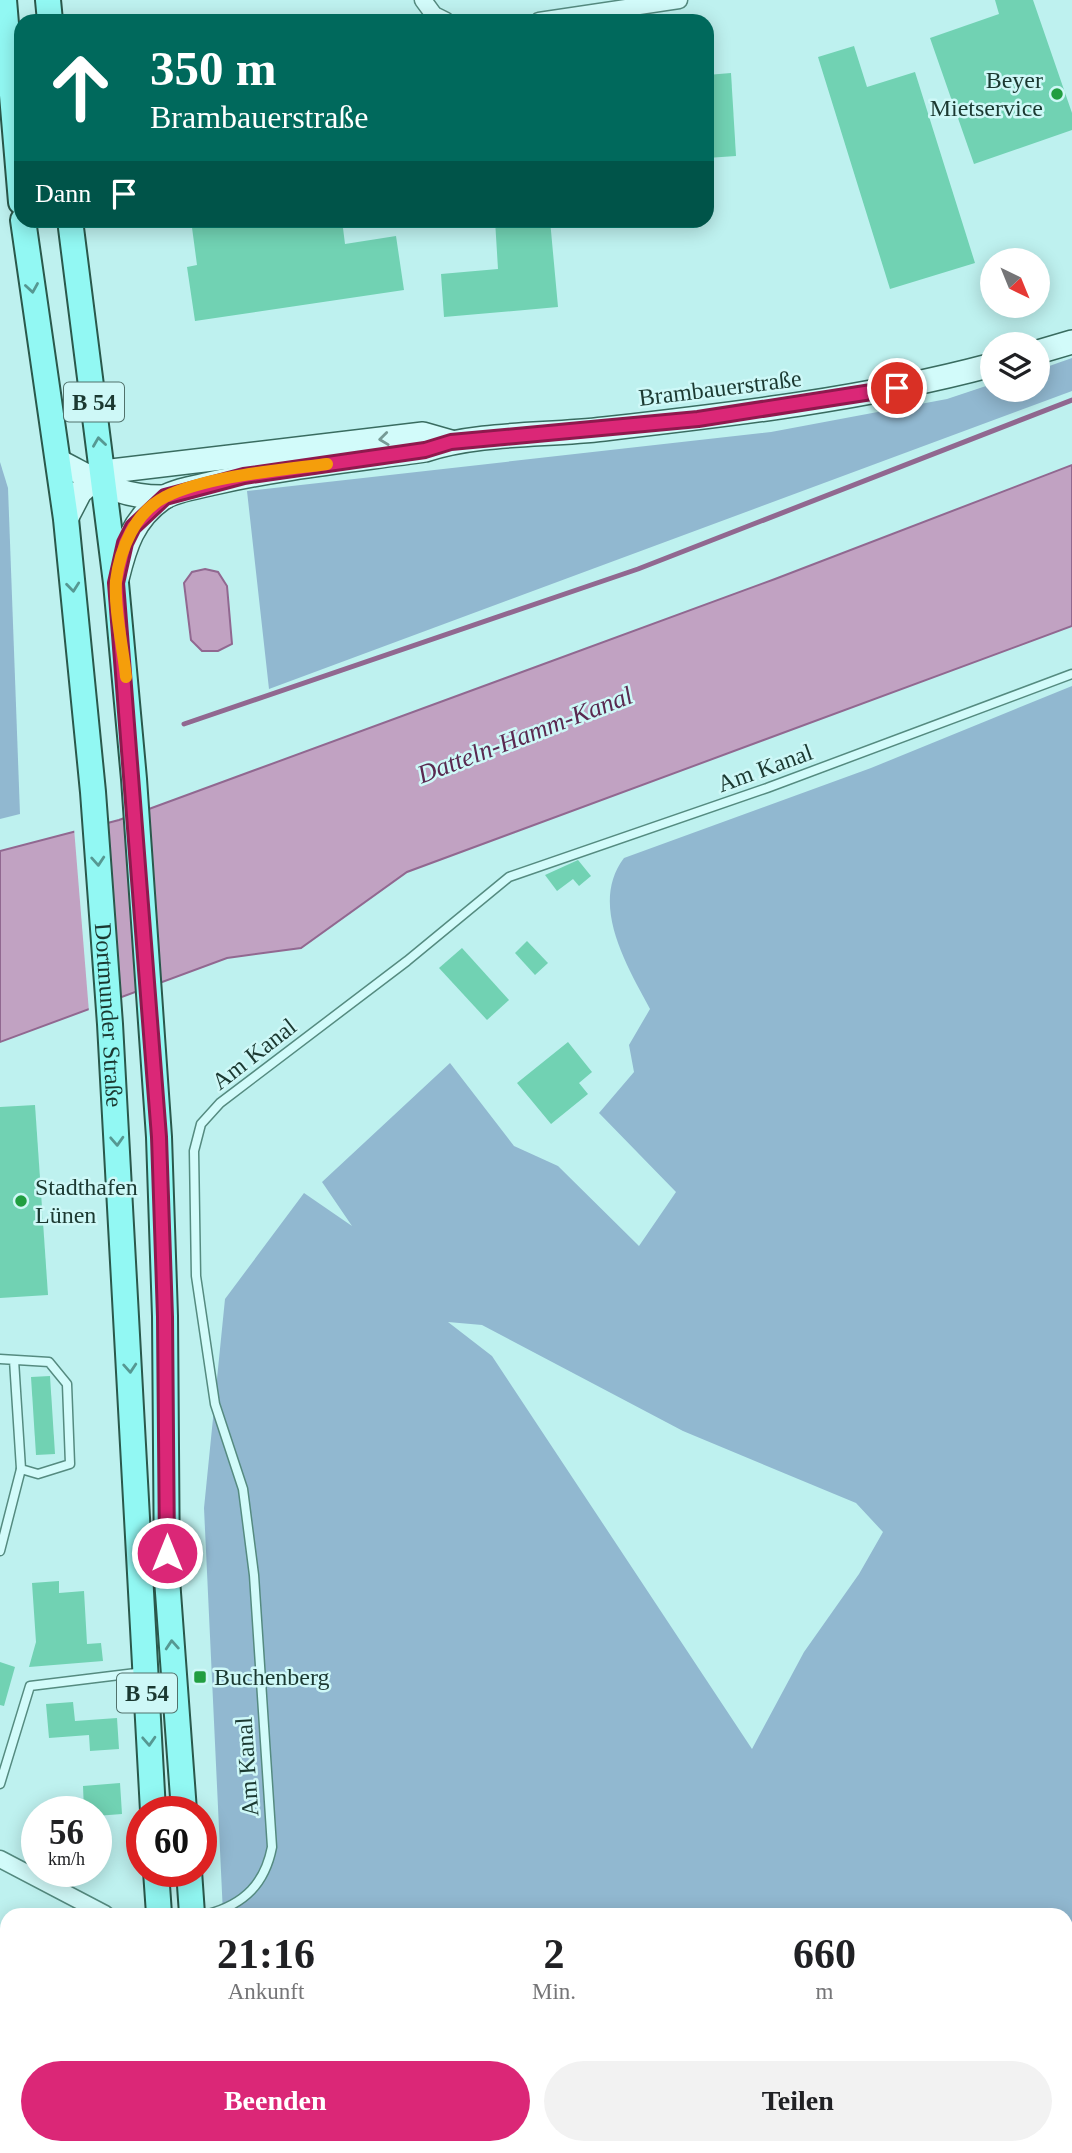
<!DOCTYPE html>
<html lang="de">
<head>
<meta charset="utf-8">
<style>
  body { margin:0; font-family:"Times New Roman",serif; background:#f2f2f2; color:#202124; height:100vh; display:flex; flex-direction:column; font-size:26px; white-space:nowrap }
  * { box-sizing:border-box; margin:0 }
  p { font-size:23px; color:#757577 }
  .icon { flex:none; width:38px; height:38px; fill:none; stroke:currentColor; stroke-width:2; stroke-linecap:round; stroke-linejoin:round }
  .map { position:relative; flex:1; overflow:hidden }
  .details { position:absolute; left:0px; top:1908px; width:1073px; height:247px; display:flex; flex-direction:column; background:#fff; border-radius:21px 21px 0 0; box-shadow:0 4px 18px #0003 }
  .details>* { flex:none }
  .hud { position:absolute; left:14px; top:14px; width:700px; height:214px; border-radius:21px; box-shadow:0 4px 18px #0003; background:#00695c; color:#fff; overflow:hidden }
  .needle { width:46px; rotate:137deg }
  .buttons { position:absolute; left:980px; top:248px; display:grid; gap:14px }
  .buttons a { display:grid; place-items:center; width:70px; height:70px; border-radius:50%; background:#fff; box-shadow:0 4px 18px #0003; font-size:35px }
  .speed { position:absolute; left:21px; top:1796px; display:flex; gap:14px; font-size:35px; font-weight:700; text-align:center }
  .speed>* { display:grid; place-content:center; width:91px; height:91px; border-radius:50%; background:#fff; box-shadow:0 4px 18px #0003; line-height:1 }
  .speed small { font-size:18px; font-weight:400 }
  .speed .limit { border:10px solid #d22; background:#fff; color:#111 }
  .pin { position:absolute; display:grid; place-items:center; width:60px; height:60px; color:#fff; margin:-30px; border:4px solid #fff; border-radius:50%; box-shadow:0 2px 7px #0007 }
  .me { position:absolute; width:77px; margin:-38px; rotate:0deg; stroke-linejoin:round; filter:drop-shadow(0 0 5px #0008) }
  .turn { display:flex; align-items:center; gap:24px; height:147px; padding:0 21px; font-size:32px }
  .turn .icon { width:91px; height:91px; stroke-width:2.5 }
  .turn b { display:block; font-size:49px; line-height:60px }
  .then { display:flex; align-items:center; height:66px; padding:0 21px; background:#0003; gap:14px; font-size:26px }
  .eta { display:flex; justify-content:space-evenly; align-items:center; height:119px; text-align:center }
  .eta b { font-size:42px; font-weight:600; line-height:49px }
  .action { display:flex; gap:14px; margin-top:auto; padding:14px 21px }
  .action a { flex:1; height:80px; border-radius:42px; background:#db2777; color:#fff; font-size:28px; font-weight:600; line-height:80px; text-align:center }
  .action a+a { background:#f2f2f2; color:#202124 }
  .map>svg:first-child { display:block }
  .green { fill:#91b8d0; fill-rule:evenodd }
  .water { fill:#c1a2c2; stroke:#916890; stroke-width:2 }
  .pier { fill:#bef1ef }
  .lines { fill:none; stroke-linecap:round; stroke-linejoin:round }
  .stream { stroke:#916890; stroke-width:5 }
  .building { fill:#71d2b3 }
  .service-casing { stroke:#558b80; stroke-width:11 }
  .minor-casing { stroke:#558b80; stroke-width:19 }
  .secondary-casing { stroke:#396c60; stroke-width:26 }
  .primary-casing { stroke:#2a584b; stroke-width:28 }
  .service { stroke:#d2fbfa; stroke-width:8 }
  .minor { stroke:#d2fbfa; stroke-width:16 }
  .secondary { stroke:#d2fbfa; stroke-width:23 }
  .primary { stroke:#92f8f3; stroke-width:24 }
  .oneway { stroke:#569892 }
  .oneway2 { stroke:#769a96 }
  .route-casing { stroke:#8e194d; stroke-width:18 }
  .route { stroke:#db2777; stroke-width:12 }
  .slow { stroke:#f59e0b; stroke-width:12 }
  .poi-dot { fill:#219e41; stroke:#cef8f7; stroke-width:2.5 }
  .labels { text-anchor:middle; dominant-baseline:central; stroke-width:5; stroke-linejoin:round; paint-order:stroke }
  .shield { fill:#cef8f7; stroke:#51726c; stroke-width:2 }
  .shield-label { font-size:23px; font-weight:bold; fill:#1b3931 }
  .poi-label { font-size:24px; fill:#1b3931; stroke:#cef8f7; text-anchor:start }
  .street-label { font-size:24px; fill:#1b3931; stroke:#cef8f7 }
  .water-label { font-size:26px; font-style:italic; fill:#5a2950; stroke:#cef8f7 }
</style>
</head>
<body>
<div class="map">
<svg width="1072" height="2153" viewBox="0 0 1072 2153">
  <rect width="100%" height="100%" fill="#bef1ef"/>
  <g class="green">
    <polygon points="1072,358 1072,391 269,689 247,491 771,432 947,399 992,384 992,390 1038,390 1038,370"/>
    <polygon points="0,462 8,488 20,814 0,819"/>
    <path d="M1072,686V2153H891L888,2147H1066V1914H756L752,1908L739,1914H223L204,1508L225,1299L304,1193L352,1226L322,1182L450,1063L514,1146L558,1166L639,1246L676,1192L599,1113L634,1072L629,1045L650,1009C627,966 589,904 624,858L871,768ZM448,1322L482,1325L683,1431L856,1503L883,1532L859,1574L804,1652L752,1749L492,1356Z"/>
    <polygon points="232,2147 486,2147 481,2153 233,2153"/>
  </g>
  <g class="water">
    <polygon points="1072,465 1072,626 407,872 301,948 227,958 0,1042 0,851 119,820 775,579"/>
    <polygon points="205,569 218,572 227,586 232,644 218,651 202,651 191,640 184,583 192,572"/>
  </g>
  <polygon class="pier" points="106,819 121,1000 89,1012 74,828"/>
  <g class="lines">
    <polyline class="stream" points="184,724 638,569 1072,400"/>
  </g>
  <g class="building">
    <polygon points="995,0 1033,0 1072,113 1072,130 974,164 930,38 999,14"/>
    <polygon points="854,46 867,87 915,72 975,263 890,289 818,57"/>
    <polygon points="731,73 736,156 707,158 707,75"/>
    <polygon points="191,220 342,220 345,244 396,236 404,290 195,321 187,267 197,265"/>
    <polygon points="495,220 550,220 558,307 444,317 441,274 498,269"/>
    <polygon points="578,860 591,876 579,886 573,879 557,891 545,875"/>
    <polygon points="527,941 548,963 535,975 515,953"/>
    <polygon points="462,948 509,1000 487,1020 439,968"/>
    <polygon points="568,1042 592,1072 579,1083 588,1094 551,1124 517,1083"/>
    <polygon points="35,1105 48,1295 0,1298 0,1107"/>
    <polygon points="50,1376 55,1454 36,1455 31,1377"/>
    <polygon points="59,1581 59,1593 84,1591 87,1644 101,1643 103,1661 29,1667 36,1642 32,1583"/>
    <polygon points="0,1662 15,1667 4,1706 0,1705"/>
    <polygon points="73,1702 75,1721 117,1718 119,1749 90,1751 89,1735 49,1738 46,1704"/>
    <polygon points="120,1783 122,1814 96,1816 96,1811 84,1811 83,1786"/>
  </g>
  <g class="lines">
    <g class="service-casing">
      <g id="service">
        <polyline points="0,1359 49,1362 67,1384 70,1464 38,1474 21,1469 14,1360"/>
        <polyline points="0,1551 21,1469"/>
        <polyline points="0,1784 30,1686 144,1672"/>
        <path d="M208,1914C245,1904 265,1883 272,1847L254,1575L243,1489L215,1404L196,1276L194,1151L201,1124L220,1103L407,961L509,877L767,788L1072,674"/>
      </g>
    </g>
    <g class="minor-casing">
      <g id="minor">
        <polyline points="423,0 434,15 446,21"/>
        <polyline points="539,21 679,0"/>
        <polyline points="0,1859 105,1914"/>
      </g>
    </g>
    <g class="secondary-casing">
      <g id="secondary">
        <polyline points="1038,352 1072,342"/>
        <path d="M58,461C98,481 119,498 165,497"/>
        <polyline points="66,519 80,492 103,472 423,434 451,442"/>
        <path d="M117,579C125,546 133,519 163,498C176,490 198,487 214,483C283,467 355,460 425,450C481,432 545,436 604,429C735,414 865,399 992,365"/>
      </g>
    </g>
    <g class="primary-casing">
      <g id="primary">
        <polyline points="4,0 21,202"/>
        <polyline points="48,0 50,21"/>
        <path id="s1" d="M23,220L66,519L93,792L110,1024L153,1811"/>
        <polyline points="70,220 116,583 134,779 159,1137 165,1316 167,1579 184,1811"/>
        <polyline points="156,1871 159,1914"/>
        <polyline points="189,1871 192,1914"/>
        <polyline points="175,2147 175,2153"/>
        <polyline points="207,2147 207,2153"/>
      </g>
    </g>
    <use href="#service" class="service"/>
    <use href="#minor" class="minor"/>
    <use href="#secondary" class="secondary"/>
    <use href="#primary" class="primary"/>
  </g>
  <defs><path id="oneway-chevron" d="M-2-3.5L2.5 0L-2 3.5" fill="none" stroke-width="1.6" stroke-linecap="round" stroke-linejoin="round" transform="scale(1.75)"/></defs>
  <g class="oneway">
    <use href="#oneway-chevron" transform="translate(32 288) rotate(81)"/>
    <use href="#oneway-chevron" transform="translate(99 442) rotate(-98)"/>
    <use href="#oneway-chevron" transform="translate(73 587) rotate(84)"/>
    <use href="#oneway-chevron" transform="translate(98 861) rotate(86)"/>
    <use href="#oneway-chevron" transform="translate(117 1141) rotate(87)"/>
    <use href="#oneway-chevron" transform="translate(130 1368) rotate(86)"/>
    <use href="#oneway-chevron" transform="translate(172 1645) rotate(-94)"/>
    <use href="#oneway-chevron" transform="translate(149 1741) rotate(87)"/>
  </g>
  <use class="oneway2" href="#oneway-chevron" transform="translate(384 439) rotate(173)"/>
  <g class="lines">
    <g class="route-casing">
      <polyline id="route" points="167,1553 165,1317 159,1137 116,583 125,543 133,527 165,497 244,476 425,450 451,442 698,419 897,388"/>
    </g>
    <use href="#route" class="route"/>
    <path class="slow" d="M126,677C123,648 114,609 116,581C120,549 135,512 165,497C207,476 281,470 327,464"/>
  </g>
  <g class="poi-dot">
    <circle cx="1057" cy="94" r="7"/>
    <circle cx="21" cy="1201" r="7"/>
    <rect x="193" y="1670" width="14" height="14" rx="3.5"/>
  </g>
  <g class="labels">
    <g class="shield">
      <rect x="64" y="382.5" width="60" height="39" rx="5"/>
      <rect x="117" y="1673.5" width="60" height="39" rx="5"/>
    </g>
    <g class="shield-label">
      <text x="94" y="402">B 54</text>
      <text x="147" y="1693">B 54</text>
    </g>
    <g class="poi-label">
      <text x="1043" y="80" text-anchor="end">Beyer<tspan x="1043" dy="28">Mietservice</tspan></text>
      <text x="35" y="1187">Stadthafen<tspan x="35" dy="28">Lünen</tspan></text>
      <text x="214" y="1677">Buchenberg</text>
    </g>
    <g class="street-label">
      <text transform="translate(720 388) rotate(-7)">Brambauerstraße</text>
      <text transform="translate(765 768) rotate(-20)">Am Kanal</text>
      <text stroke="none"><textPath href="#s1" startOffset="800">Dortmunder Straße</textPath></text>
      <text transform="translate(254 1054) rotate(-38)">Am Kanal</text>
      <text transform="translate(247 1767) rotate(-94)">Am Kanal</text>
    </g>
    <g class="water-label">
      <text transform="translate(525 735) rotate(-21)">Datteln-Hamm-Kanal</text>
    </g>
  </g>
</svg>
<div class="buttons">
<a><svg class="needle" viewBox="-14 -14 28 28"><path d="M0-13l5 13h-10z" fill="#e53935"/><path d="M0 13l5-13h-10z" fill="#757577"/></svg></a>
<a><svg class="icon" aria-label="layers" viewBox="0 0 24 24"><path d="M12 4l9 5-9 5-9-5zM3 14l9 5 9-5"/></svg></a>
</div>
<div class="speed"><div>56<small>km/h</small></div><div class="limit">60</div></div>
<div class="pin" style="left:897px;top:388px;background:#d93025"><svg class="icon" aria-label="arrive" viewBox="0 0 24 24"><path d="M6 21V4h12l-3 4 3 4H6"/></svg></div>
<svg class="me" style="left:167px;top:1553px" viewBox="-20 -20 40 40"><circle r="17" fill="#db2777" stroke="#fff" stroke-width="3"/><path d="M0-11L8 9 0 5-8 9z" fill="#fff"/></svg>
<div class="hud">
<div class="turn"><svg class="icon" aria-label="ahead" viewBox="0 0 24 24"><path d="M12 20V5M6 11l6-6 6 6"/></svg><div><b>350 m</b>Brambauerstraße</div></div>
<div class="then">Dann<svg class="icon" aria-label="arrive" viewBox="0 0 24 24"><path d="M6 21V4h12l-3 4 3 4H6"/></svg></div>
</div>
<section class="details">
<div class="eta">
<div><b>21:16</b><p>Ankunft</p></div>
<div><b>2</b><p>Min.</p></div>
<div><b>660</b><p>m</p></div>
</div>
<div class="action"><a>Beenden</a><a>Teilen</a></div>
</section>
</div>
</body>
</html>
